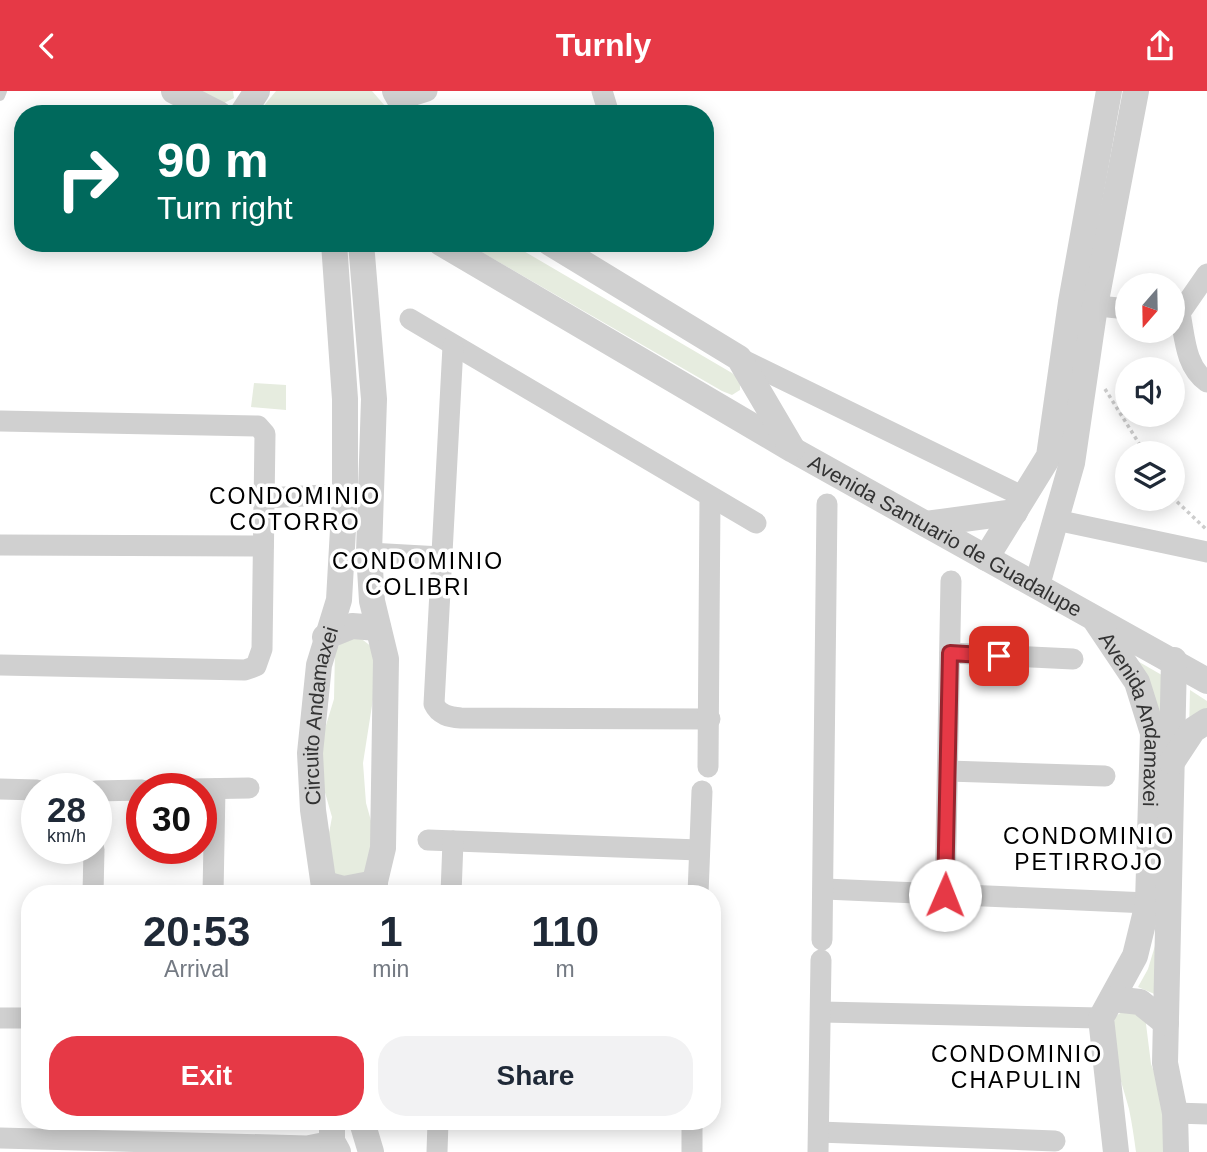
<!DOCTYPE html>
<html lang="en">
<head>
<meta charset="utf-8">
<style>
  body { margin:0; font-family:Helvetica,sans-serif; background:#f2f2f3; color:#1f2937; height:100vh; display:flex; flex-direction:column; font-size:26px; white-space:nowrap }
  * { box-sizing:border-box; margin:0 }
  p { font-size:23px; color:#747a83 }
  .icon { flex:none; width:38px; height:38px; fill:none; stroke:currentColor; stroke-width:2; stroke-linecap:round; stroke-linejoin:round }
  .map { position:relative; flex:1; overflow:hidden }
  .details { position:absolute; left:21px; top:794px; width:700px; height:245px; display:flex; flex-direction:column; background:#fff; border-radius:28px; box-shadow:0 4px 18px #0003 }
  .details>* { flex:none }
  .top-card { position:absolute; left:14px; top:14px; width:700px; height:147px; border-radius:28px; box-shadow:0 4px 18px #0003; background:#00695c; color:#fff; overflow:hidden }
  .needle { width:46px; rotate:200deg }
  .buttons { position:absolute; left:1115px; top:182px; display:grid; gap:14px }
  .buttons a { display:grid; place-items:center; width:70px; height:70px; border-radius:50%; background:#fff; box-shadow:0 4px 18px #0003; font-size:35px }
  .speed { position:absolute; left:21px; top:682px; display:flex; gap:14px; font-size:35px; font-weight:700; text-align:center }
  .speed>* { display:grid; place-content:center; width:91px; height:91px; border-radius:50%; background:#fff; box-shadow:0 4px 18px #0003; line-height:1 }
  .speed small { font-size:18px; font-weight:400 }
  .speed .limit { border:10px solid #d22; background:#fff; color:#111 }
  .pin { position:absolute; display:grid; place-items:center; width:60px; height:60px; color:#fff; margin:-30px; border-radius:14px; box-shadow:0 4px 10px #0006 }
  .me { position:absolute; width:77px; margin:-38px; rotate:1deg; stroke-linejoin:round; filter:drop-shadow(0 0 5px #0008) }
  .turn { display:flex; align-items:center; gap:24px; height:147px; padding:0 28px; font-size:32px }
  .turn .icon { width:91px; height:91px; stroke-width:2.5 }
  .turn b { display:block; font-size:49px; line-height:60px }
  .eta { display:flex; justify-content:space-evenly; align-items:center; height:119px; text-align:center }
  .eta b { font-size:42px; font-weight:700; line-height:49px }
  .primary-button { display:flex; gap:14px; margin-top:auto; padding:14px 28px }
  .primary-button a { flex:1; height:80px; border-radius:28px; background:#e63946; color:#fff; font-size:28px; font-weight:700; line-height:80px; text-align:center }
  .primary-button a+a { background:#f2f2f3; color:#1f2937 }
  header { display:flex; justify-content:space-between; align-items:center; height:91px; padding:0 28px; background:#e63946; color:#fff; font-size:32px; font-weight:700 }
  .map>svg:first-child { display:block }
  .green { fill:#e6ecdf }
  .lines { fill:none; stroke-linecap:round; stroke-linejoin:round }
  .path { stroke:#cdcdcd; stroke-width:3.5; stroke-dasharray:3.5 3.5; stroke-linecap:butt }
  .service { stroke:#d0d0d0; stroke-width:10 }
  .minor { stroke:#d0d0d0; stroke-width:21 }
  .tertiary { stroke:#d0d0d0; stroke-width:26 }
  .route-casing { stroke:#96252e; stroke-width:18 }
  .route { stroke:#e63946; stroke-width:12 }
  .labels { text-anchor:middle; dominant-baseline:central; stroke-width:7; stroke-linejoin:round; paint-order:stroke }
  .street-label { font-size:21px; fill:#333; stroke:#fff }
  .neighbourhood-label { font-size:23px; letter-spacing:2px; fill:#000; stroke:#fff }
</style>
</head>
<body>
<header><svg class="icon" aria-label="back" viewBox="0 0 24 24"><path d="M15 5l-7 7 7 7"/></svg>Turnly<svg class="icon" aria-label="share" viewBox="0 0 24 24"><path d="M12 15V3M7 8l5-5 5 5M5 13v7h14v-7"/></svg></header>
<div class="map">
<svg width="1207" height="1061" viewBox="0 0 1207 1061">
  <rect width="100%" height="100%" fill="#fff"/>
  <g class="green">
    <polygon points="197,0 233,0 234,7 224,12"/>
    <polygon points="276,0 372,0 392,23 257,23"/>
    <polygon points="466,152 510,152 732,282 740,289 740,299 732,304 722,300"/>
    <polygon points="254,292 286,294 286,319 251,316"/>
    <polygon points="359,546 372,556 376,589 363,672 366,712 375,744 364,788 334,788 327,753 332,726 320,684 323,644 334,608 335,559 345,548"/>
    <polygon points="1134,568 1167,587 1166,646"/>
    <polygon points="1190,599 1207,610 1207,627 1189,639"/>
    <polygon points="1157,848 1159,905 1138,896 1148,878"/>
    <path d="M1124,919L1145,925L1151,973L1170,1022L1164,1061H1136C1134,1047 1132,1032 1129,1018C1121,987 1108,958 1115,926Z"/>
  </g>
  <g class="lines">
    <g class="path">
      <polyline points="1105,298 1145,362"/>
      <polyline points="1172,406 1207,439"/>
    </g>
    <polyline class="service" points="0,5 2,0"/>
    <g class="minor">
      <polyline points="602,0 609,23"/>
      <polyline points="402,8 427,0"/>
      <path d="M1207,183L1180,222C1185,247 1185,275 1207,291"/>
      <polyline points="1080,213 1127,218"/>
      <polyline points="410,228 756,432"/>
      <path d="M453,255L434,613C439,624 449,626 461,627L710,628"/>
      <polyline points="739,267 1024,406"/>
      <polyline points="0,330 258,335 265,343 262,558 256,575 245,579 0,574"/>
      <polyline points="264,407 345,403"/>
      <polyline points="1056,429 1207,461"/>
      <polyline points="0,454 263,455"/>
      <polyline points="369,462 441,466"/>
      <polyline points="950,562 1073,568"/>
      <polyline points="708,676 710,406"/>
      <polyline points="948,680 1105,685"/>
      <polyline points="0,698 37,699"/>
      <polyline points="191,698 249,697"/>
      <polyline points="96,700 142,699"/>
      <polyline points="428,749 699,759"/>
      <polyline points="825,798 1148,812"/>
      <polyline points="93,803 94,758"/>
      <polyline points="213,803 215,698"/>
      <polyline points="451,803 453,750"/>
      <polyline points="698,803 702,700"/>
      <polyline points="945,804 951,490"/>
      <polyline points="822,849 827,413"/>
      <polyline points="822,921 1101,927"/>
      <polyline points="0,927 30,927"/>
      <polyline points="1175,1022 1207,1023"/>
      <polyline points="819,1041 1055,1050"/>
      <polyline points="0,1047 307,1055 332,1050"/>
      <polyline points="437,1061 438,1031"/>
      <polyline points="692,1061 692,1031"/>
      <polyline points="818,1061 821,869"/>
    </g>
    <g class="tertiary">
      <polyline points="174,0 219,23"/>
      <polyline points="395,0 408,23"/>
      <polyline points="242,23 257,0"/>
      <polyline points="361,152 374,308 369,462 372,510 386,568 383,757 372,803"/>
      <path id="s1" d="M441,152L793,359L1207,590"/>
      <polyline points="550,152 739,267 792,357"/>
      <polyline points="926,433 1015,421"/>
      <polyline points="986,467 1049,365 1071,211 1109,0"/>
      <polyline points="1037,494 1072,372 1095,215 1136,0"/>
      <path id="s2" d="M1096,530L1137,591L1153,642L1148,812L1135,865L1101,927L1116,1061"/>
      <polyline points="325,546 352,535 378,537"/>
      <polyline points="1174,569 1165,972 1175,1022 1176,1061"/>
      <polyline points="1172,671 1193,639 1207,630"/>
      <polyline points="325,793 344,798 375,792"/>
      <path id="s3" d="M325,803L313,719L310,662L319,574L339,509L345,403V308L334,152"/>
      <polyline points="1113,908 1140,911 1166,932"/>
      <polyline points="332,1031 332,1050 338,1061"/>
      <polyline points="362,1031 371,1061"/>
    </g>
  </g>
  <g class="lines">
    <g class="route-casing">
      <polyline id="route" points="945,804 950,562 999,565"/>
    </g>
    <use href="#route" class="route"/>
  </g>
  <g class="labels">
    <g class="street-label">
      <text stroke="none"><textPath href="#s1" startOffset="583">Avenida Santuario de Guadalupe</textPath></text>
      <text stroke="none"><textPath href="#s3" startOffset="180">Circuito Andamaxei</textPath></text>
      <text stroke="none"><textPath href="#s2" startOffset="108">Avenida Andamaxei</textPath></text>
    </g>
    <g class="neighbourhood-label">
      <text x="295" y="405">CONDOMINIO<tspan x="295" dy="26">COTORRO</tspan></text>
      <text x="418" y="470">CONDOMINIO<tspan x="418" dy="26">COLIBRI</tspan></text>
      <text x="1089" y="745">CONDOMINIO<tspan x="1089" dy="26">PETIRROJO</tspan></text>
      <text x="1017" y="963">CONDOMINIO<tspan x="1017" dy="26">CHAPULIN</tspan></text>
    </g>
  </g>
</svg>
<div class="buttons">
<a><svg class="needle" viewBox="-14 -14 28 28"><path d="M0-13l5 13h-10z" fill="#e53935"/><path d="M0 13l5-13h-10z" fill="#747a83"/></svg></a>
<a><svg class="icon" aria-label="sound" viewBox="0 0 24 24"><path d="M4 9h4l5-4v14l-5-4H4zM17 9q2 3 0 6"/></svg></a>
<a><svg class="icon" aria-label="layers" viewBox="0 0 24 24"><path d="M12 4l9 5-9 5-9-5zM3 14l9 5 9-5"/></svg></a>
</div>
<div class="speed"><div>28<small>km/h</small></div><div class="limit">30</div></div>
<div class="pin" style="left:999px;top:565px;background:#d93025"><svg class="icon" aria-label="arrive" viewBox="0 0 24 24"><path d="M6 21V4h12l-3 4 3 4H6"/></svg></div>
<svg class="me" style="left:945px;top:804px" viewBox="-20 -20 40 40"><circle r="19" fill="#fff"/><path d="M0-13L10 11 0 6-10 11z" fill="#e63946"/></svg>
<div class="top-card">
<div class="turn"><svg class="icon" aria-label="right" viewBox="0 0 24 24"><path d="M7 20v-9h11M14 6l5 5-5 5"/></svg><div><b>90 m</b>Turn right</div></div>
</div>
<section class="details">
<div class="eta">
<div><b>20:53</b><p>Arrival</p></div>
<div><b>1</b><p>min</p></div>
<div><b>110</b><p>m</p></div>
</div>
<div class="primary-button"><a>Exit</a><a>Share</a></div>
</section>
</div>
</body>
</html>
